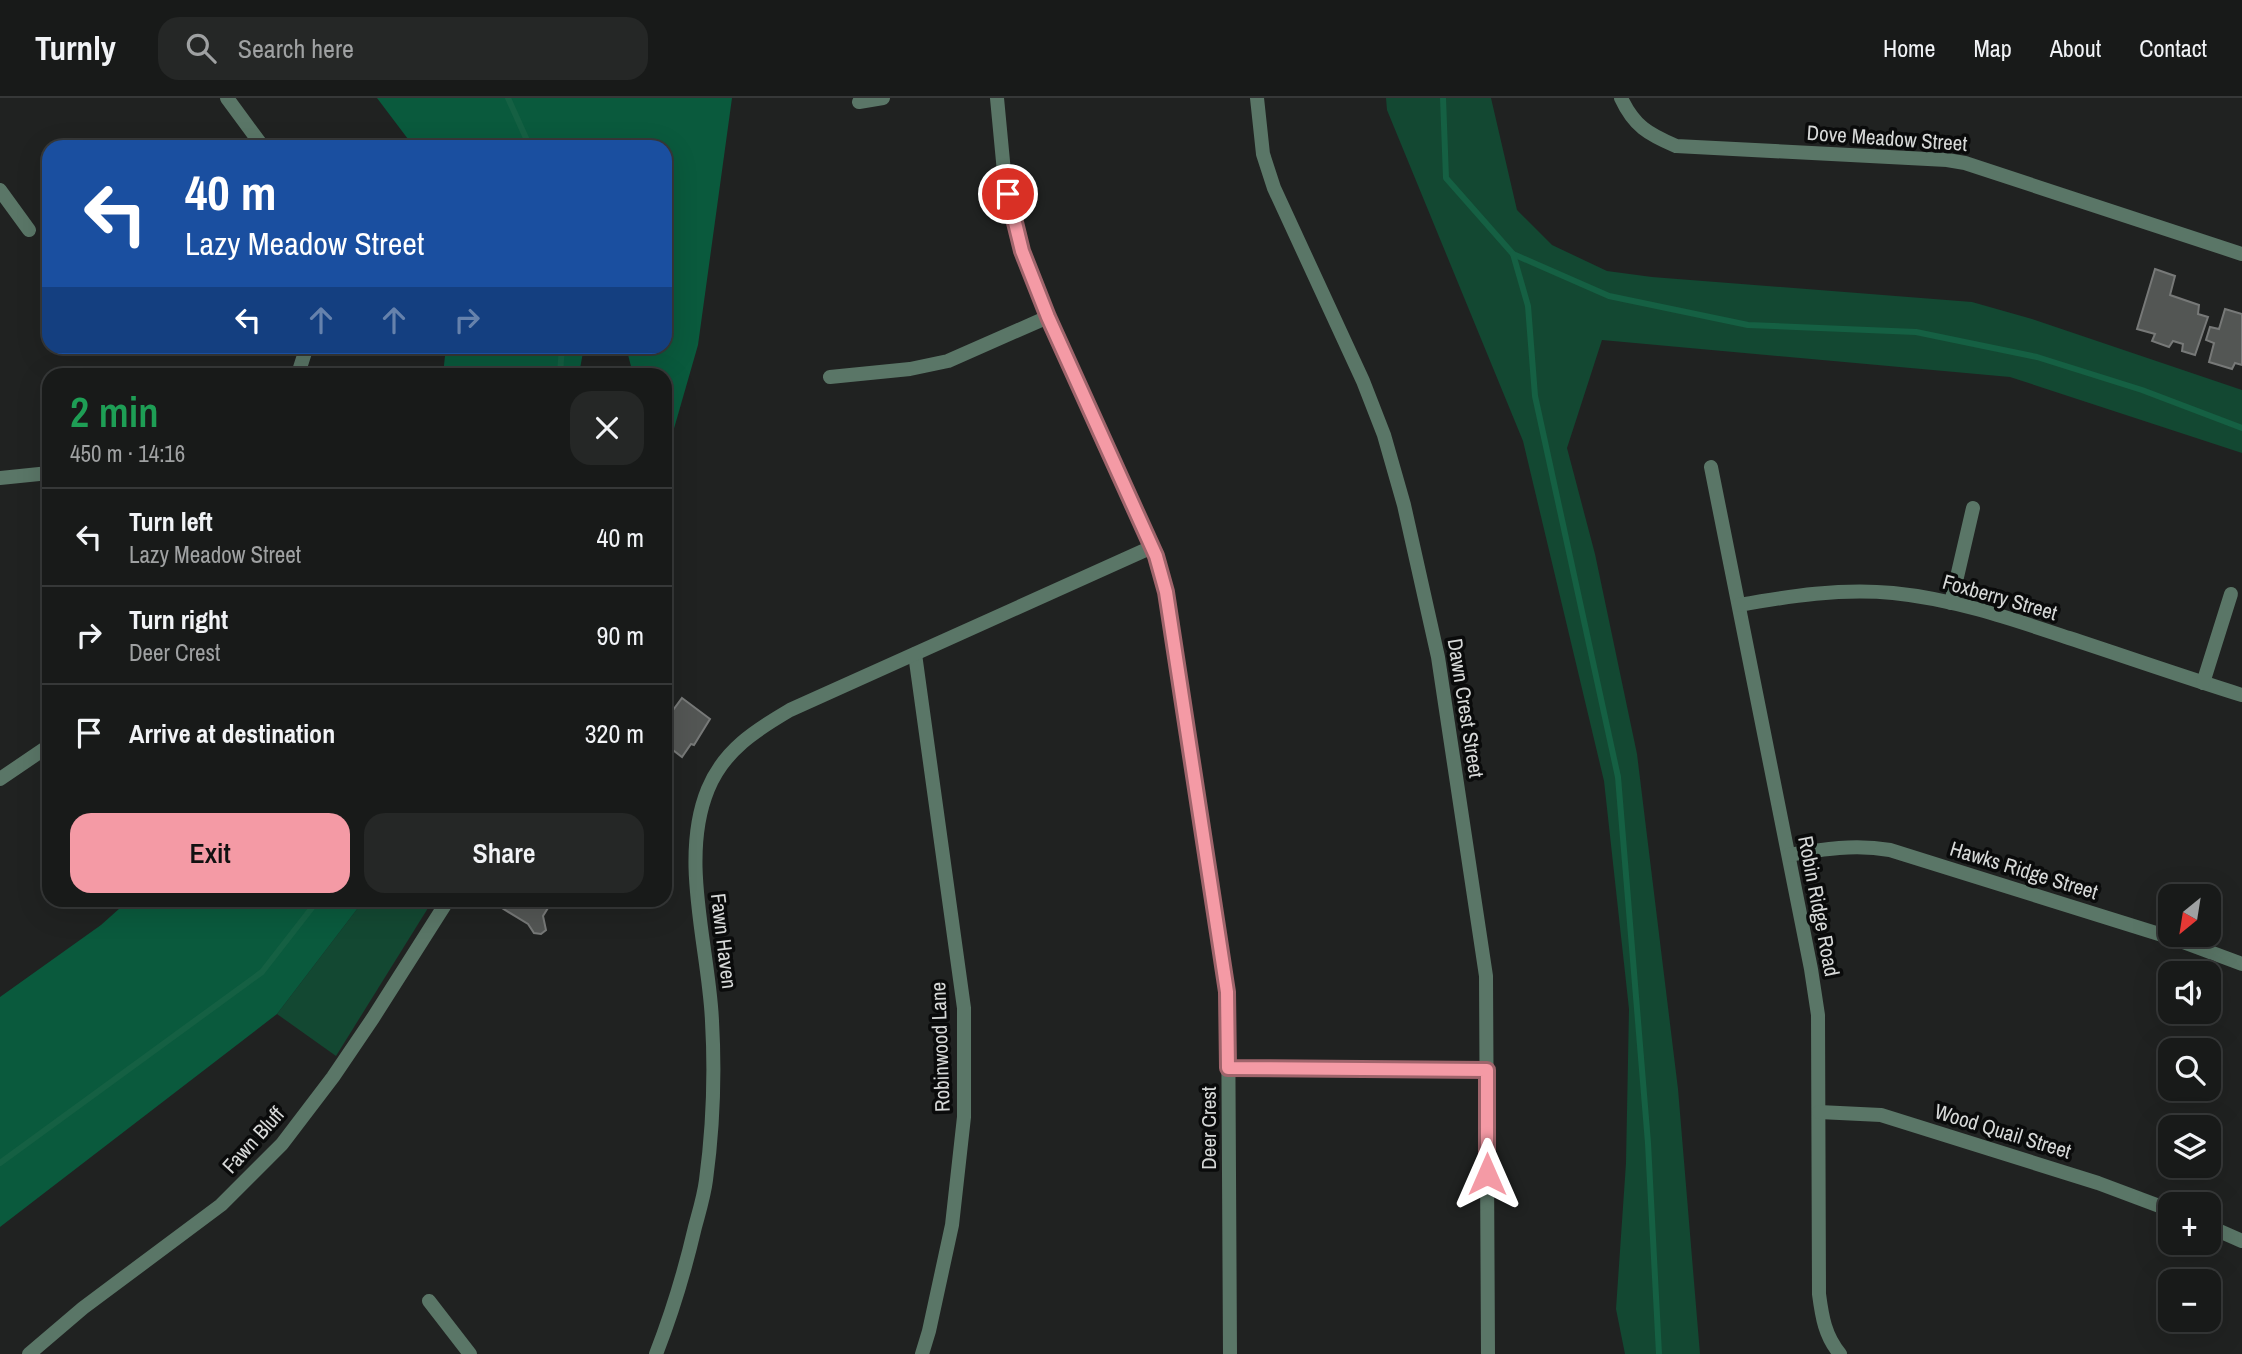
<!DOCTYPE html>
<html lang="en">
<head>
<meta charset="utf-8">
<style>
  body { margin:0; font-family:"Archivo Narrow",sans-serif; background:#252726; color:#f1f3f6; height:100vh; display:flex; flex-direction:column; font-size:26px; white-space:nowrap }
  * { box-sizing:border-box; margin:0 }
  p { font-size:23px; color:#9fa1a2 }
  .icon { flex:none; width:38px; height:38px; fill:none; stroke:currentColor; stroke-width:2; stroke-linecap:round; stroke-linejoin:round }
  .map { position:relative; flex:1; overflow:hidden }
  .drawer { position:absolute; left:42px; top:270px; width:630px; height:539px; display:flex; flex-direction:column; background:#181a19; border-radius:21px; box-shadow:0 7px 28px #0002,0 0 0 2px #363838 }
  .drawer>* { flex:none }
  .top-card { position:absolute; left:42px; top:42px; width:630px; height:214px; border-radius:21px; box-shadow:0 7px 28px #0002,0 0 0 2px #363838; background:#1a4fa0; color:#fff; overflow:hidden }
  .needle { width:46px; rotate:210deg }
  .fabs { position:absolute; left:2158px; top:786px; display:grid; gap:14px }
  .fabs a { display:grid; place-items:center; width:63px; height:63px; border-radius:14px; background:#181a19; box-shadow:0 7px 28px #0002,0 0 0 2px #363838; font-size:35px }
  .pin { position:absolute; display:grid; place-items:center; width:60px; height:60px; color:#fff; margin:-30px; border:4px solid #fff; border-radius:50%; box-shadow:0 2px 7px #0007 }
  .me { position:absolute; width:77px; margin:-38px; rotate:0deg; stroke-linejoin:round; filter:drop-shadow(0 0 5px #0008) }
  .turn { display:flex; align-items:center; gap:24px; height:147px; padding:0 28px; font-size:32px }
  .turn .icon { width:91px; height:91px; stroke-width:2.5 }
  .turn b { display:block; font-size:49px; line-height:60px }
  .lanes { display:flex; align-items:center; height:66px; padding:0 28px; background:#0003; justify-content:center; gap:35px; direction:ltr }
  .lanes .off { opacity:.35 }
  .round { display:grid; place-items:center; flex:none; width:74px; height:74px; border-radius:21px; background:#252726 }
  .head { display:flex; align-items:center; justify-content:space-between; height:119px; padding:0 28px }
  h1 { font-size:42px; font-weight:600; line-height:52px; color:#1e9e55 }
  .primary-button { display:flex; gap:14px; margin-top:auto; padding:14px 28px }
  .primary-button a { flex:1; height:80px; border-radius:21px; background:#f49aa5; color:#111; font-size:28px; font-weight:600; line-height:80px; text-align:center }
  .primary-button a+a { background:#252726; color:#f1f3f6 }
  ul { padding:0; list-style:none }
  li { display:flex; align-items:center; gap:21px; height:98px; padding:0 28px; border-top:2px solid #363838 }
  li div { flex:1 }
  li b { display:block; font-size:26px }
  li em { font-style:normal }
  header { display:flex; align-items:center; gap:42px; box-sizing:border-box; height:98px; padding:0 35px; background:#181a19; border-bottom:2px solid #363838 }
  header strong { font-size:33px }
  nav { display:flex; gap:38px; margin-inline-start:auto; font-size:24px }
  .search { width:490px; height:63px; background:#252726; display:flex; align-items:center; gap:18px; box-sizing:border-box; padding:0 24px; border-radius:21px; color:#9fa1a2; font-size:26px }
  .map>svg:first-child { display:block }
  .green { fill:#134832 }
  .forest { fill:#0a5a3d }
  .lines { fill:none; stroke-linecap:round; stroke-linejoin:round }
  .stream { stroke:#156043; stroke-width:6 }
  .building { fill:#535654; stroke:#777978; stroke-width:2 }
  .minor { stroke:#5a7667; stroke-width:14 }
  .route-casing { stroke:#9f646b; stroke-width:18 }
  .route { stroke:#f49aa5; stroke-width:12 }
  .labels { text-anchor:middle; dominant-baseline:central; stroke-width:7; stroke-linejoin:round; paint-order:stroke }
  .street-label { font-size:21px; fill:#d7d9d8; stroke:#0a0b0b }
</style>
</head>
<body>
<header>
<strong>Turnly</strong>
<div class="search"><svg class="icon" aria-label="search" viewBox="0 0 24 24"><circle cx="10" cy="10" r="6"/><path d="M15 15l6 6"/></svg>Search here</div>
<nav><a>Home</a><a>Map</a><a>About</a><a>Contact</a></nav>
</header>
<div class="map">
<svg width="2242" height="1256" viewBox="0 0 2242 1256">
  <rect width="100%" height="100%" fill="#202221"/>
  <g class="green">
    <polygon points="1386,0 1491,0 1517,112 1552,147 1607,173 1652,179 1972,204 2032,221 2242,292 2242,355 2010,279 1602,242 1567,350 1595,456 1637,656 1678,991 1700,1256 1625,1256 1616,1211 1626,1065 1629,911 1604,683 1523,343 1387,12"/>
    <polygon points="364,802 433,802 336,958 277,916"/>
  </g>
  <g class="forest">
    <polygon points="377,0 732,0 698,247 673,334 665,330 665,276 633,276 626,249 665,248 665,49 414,49"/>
    <polygon points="446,249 446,248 584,249 579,276 443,276"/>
    <polygon points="129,802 364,802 277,916 0,1129 0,899 101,827"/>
  </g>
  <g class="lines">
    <g class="stream">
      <polyline points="508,0 530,49"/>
      <polyline points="1443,0 1446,80 1513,156 1609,198 1748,227 1916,234 2037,259 2142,292 2242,330"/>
      <polyline points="1513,156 1528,208 1535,298 1618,679 1648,1045 1659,1256"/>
      <polyline points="560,276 562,248"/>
      <polyline points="0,1065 262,874 318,802"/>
    </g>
  </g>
  <g class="building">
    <polygon points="2155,171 2175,178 2170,197 2199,207 2198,216 2208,219 2195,257 2182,253 2183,246 2173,243 2169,249 2152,243 2155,236 2137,231"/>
    <polygon points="2225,211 2242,216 2242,267 2235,265 2232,271 2209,264 2214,245 2206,242 2210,229 2219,231"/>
    <polygon points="682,600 710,621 694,647 691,646 682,659 665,646 665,623"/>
    <polygon points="500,802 553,802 543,818 546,832 541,836 534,835 528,826 497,807"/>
  </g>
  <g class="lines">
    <g class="minor">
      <polyline points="227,0 263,49"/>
      <polyline points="997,0 1004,74 1022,153 1048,219 1156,458 1166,494 1228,894 1230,1256"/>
      <polyline points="1257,0 1263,56 1274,90 1363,283 1384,337 1404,407 1438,559 1486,878 1488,1256"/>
      <path d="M1621,0C1634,28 1648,36 1676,48L1947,62L1965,65L2242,156"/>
      <polyline points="859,4 883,0"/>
      <polyline points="0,92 29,132"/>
      <polyline points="298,276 307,248"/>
      <polyline points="830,279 910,271 948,263 1048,219"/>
      <path d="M1711,369L1811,871L1818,917L1819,1196C1822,1219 1825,1238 1840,1256"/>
      <polyline points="0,380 49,375"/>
      <polyline points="1951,505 1973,410"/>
      <path d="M1739,507C1790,498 1841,490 1893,495C1954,501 2012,521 2069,540C2127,559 2184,579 2242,597"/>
      <polyline points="915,556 964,910 964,1019 952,1127 929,1233 922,1256"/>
      <polyline points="2203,585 2231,496"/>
      <polyline points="0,681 47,649"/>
      <path d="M1789,757C1823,751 1855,746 1890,752L2175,841L2242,866"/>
      <polyline points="1228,970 1487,972"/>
      <polyline points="1819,1014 1881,1017 2098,1085 2170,1112"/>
      <polyline points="2208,1128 2242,1143"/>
      <polyline points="429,1203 470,1256"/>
      <polyline points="29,1256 83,1210 221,1107 282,1046 333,979 373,920 448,802"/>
      <path d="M656,1256C672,1215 685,1172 695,1129C699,1114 704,1098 706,1082C713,1030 715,975 712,923C709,850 679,761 708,691C724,652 756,632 790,612L1152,449"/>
    </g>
  </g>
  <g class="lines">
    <g class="route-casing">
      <polyline id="route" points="1008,96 1022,153 1048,219 1156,458 1166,494 1227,894 1228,970 1487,972 1487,1076"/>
    </g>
    <use href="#route" class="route"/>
  </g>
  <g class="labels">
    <g class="street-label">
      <text transform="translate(1887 40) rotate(4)">Dove Meadow Street</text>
      <text transform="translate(2000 499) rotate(16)">Foxberry Street</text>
      <text transform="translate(1466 610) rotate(81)">Dawn Crest Street</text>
      <text transform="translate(2024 772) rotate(17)">Hawks Ridge Street</text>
      <text transform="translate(1819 808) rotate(79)">Robin Ridge Road</text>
      <text transform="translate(724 843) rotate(83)">Fawn Haven</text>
      <text transform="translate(940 949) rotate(-92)">Robinwood Lane</text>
      <text transform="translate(1208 1030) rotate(-90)">Deer Crest</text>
      <text transform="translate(2003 1033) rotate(17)">Wood Quail Street</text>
      <text transform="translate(253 1042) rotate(-48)">Fawn Bluff</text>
    </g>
  </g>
</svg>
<div class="fabs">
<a><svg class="needle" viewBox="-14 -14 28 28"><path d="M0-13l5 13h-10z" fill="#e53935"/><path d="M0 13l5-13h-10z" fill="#9fa1a2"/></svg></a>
<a><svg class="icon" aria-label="sound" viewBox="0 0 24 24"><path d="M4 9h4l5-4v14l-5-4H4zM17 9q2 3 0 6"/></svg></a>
<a><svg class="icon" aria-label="search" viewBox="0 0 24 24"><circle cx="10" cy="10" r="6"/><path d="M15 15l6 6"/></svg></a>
<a><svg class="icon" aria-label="layers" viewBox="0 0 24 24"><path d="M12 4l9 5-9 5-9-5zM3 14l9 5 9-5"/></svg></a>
<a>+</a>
<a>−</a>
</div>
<div class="pin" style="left:1008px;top:96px;background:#d93025"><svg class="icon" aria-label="arrive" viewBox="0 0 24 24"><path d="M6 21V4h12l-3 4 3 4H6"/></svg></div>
<svg class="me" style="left:1487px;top:1076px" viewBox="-20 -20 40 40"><path d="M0-17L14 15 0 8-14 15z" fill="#f49aa5" stroke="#fff" stroke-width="4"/></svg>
<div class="top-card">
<div class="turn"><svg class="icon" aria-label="left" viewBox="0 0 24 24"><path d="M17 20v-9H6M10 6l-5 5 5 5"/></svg><div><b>40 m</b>Lazy Meadow Street</div></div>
<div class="lanes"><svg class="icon" aria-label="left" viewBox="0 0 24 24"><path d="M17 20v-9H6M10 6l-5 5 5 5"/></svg><svg class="icon off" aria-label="ahead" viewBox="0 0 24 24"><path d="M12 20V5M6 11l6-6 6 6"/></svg><svg class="icon off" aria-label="ahead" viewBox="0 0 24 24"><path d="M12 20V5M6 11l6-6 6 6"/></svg><svg class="icon off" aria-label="right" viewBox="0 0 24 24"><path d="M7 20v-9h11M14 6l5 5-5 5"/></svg></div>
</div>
<section class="drawer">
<div class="head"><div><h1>2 min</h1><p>450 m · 14:16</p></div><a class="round"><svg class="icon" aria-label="close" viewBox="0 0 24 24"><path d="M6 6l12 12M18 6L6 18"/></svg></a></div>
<ul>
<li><svg class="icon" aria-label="left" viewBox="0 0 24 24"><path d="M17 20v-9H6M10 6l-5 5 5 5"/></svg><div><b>Turn left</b><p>Lazy Meadow Street</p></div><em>40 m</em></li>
<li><svg class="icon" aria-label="right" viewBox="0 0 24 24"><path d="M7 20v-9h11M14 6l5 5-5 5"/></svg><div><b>Turn right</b><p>Deer Crest</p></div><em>90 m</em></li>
<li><svg class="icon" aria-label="arrive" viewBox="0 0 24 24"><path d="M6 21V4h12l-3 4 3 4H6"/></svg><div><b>Arrive at destination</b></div><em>320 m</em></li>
</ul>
<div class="primary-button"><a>Exit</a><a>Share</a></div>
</section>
</div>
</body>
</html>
